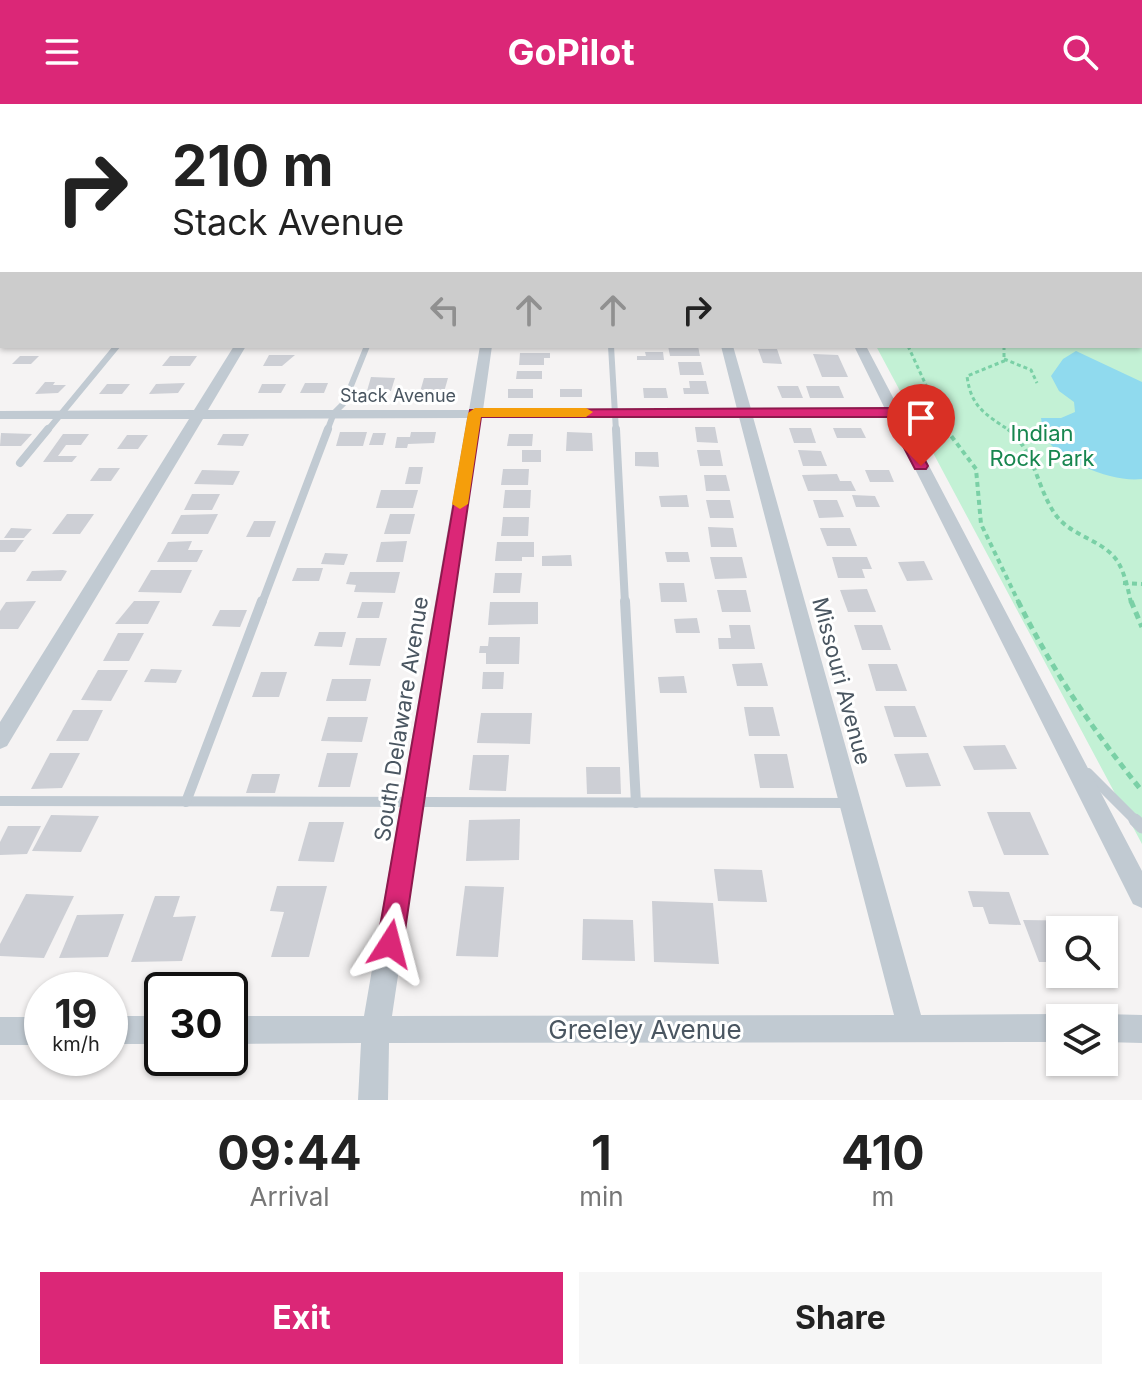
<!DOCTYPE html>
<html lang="en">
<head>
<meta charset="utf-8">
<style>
  body { margin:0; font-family:Inter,sans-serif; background:#f6f6f6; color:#222; height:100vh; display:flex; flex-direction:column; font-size:30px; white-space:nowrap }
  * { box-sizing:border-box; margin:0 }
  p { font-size:26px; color:#767676 }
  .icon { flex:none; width:44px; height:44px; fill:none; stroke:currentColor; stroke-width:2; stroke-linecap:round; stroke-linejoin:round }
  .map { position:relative; height:996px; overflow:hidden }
  .sheet { display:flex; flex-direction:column; background:#fff; flex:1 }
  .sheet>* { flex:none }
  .guide { position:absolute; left:0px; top:0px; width:1142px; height:244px; box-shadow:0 2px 6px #0004; background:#fff; color:#222; overflow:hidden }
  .controls { position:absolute; left:1046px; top:812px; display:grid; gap:16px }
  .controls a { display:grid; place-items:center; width:72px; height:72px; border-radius:0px; background:#fff; box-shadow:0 2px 6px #0004; font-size:40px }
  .speed { position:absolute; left:24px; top:868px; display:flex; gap:16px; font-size:40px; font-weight:700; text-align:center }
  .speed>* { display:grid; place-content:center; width:104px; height:104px; border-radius:50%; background:#fff; box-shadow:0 2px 6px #0004; line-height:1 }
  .speed small { font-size:20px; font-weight:400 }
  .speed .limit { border:4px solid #111; border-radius:12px; background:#fff; color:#111 }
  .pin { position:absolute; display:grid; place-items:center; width:68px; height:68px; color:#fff; margin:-82px -34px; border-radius:50% 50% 50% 0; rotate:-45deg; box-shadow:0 0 8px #0007 }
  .pin .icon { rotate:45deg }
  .me { position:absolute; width:88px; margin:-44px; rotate:9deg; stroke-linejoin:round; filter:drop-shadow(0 0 6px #0008) }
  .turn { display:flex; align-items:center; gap:28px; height:168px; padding:0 40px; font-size:36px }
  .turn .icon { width:104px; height:104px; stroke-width:2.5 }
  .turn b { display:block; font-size:56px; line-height:68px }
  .lanes { display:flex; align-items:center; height:76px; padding:0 40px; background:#0003; justify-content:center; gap:40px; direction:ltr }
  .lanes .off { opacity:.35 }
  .eta { display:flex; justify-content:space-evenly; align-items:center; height:136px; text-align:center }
  .eta b { font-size:48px; font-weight:700; line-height:56px }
  .cta { display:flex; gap:16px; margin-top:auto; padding:16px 40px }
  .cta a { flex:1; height:92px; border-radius:0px; background:#db2777; color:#fff; font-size:32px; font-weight:700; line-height:92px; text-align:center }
  .cta a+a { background:#f6f6f6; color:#222 }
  header { display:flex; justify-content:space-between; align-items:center; height:104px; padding:0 40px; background:#db2777; color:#fff; font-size:36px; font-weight:700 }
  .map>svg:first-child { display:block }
  .green { fill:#c3f1d5 }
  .water { fill:#90daee }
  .building { fill:#cdcfd5 }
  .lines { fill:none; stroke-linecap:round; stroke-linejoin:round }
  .path-far2 { stroke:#7ad0a6; stroke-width:3; stroke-dasharray:4 3; stroke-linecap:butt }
  .path-far1 { stroke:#7ad0a6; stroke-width:4; stroke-dasharray:5 4; stroke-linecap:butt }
  .path { stroke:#7ad0a6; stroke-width:5; stroke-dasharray:7 5; stroke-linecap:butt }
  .lane-far4 { stroke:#c1cad2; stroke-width:4 }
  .lane-far3 { stroke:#c1cad2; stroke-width:6 }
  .lane-far2 { stroke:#c1cad2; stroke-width:8 }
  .lane-far1 { stroke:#c1cad2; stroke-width:10 }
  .lane { stroke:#c1cad2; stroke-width:13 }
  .street { fill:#c1cad2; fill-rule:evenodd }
  .secondary { fill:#c1cbd6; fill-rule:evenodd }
  .route { fill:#db2777; stroke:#8e194d; stroke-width:2 }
  .slow { fill:#f59e0b }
  .labels { text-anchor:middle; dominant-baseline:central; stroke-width:6; stroke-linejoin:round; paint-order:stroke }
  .far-street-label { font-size:18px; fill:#4a5661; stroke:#fff }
  .park-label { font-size:22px; fill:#17864f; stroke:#fff }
  .street-label { font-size:22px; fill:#4a5661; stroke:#fff }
  .near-street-label { font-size:26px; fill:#4a5661; stroke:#fff }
</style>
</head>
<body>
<header><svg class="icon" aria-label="menu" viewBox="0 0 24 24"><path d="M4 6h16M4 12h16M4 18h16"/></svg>GoPilot<svg class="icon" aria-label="search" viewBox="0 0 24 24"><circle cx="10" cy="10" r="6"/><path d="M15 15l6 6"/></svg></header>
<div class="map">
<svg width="1142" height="996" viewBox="0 0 1142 996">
  <rect width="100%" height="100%" fill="#f5f3f3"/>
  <polygon class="green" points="1140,149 1142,149 1142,740 876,242 1140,242"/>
  <path class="water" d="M1076,247L1142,278V375C1114,379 1060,358 1045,333C1042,328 1042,319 1041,314H1061L1075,308L1074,298L1059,287L1051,272L1063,255Z"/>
  <g class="building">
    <polygon points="668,242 698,242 700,252 670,252"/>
    <polygon points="758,245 777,245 782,260 763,259"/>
    <polygon points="645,248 663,248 664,256 637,256 637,252 646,252"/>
    <polygon points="520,249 550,249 550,254 544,254 544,261 519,261"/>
    <polygon points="813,250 838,251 848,273 822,273"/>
    <polygon points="269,251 295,251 282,262 263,262"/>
    <polygon points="20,252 39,252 31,260 12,260"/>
    <polygon points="170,252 197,252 190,262 162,262"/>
    <polygon points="678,258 701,258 704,271 680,271"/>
    <polygon points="517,267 542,267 542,275 516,275"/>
    <polygon points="371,273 395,274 391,287 367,287"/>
    <polygon points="424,274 448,274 444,288 420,288"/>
    <polygon points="689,277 706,277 709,290 684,290 683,284 690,284"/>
    <polygon points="45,278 55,278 53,281 66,281 58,289 35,290"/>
    <polygon points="185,279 178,289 149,290 156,280"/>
    <polygon points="305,279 328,279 324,289 300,289"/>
    <polygon points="107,280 130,280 122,290 99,290"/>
    <polygon points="262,280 286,280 281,289 258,289"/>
    <polygon points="777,282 798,282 803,294 782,294"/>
    <polygon points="806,282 839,282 844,294 810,294"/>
    <polygon points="643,284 666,284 668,294 644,294"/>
    <rect x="508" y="285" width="25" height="9"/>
    <rect x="560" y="285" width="22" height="8"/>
    <polygon points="695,323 715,323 718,339 697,338"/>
    <polygon points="789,324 811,324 816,339 794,339"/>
    <polygon points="833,324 861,324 866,334 837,334"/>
    <polygon points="340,328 367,328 363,342 336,342"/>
    <polygon points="411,328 436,328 434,339 408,340 407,344 395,344 397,333 410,333"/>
    <polygon points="567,328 592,329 593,347 566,347"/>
    <polygon points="1,329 32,330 21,342 0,342"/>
    <polygon points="373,329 386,329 383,341 369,341"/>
    <polygon points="63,330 89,330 81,341 66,341 58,352 77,352 72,358 43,358"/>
    <polygon points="223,330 249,330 243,342 217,341"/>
    <polygon points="509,330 533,330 532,342 507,342"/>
    <polygon points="127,331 148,331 138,345 117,345"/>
    <rect x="522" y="346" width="19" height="12"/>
    <polygon points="697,346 720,346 723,362 700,362"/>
    <polygon points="798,346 821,347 827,362 803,362"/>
    <polygon points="635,348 658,348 659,363 635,362"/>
    <polygon points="409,363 423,363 420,380 405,380"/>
    <polygon points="99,364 120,364 111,377 90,377"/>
    <polygon points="503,365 529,365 528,381 501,381"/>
    <polygon points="202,366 240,367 233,381 194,380"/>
    <polygon points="865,366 889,366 894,378 870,378"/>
    <polygon points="837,370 840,377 851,377 856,387 808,387 802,371"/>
    <polygon points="704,371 726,371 730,387 706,387"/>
    <polygon points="381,386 418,386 413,404 376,404"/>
    <polygon points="505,386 531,386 530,404 503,404"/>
    <polygon points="192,390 220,390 212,406 184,406"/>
    <polygon points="687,391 689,403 661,403 659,392"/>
    <polygon points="852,391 875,392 880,403 856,403"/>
    <polygon points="706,396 730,396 734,414 710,414"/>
    <polygon points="813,396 837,396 844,413 819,414"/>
    <polygon points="67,410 94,410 80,430 52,430"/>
    <polygon points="218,410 208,430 171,430 181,411"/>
    <polygon points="390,410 415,410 410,430 384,430"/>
    <polygon points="503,413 529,413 528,432 501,432"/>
    <polygon points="254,417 276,417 270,433 246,433"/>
    <polygon points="708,423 733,424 737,443 711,443"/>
    <polygon points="11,424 32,425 24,434 4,434"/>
    <polygon points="820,424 850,424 857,442 827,442"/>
    <polygon points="0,436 24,436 15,448 0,448"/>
    <polygon points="192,437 188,446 203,446 197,458 157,458 168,438"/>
    <polygon points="407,437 403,458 376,458 381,438"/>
    <polygon points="497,438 534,438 534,453 522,453 522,457 495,457"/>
    <polygon points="665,448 688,448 690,458 667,458"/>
    <polygon points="325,449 348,450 344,461 321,460"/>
    <polygon points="571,451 572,462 542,462 542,452"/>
    <polygon points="710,453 742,453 747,474 715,475"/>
    <polygon points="832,453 867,453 872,465 862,465 865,474 838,474"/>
    <polygon points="924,457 933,476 907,477 898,458"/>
    <polygon points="297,464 323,464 319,477 292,477"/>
    <polygon points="63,466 67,467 61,477 26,477 32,467"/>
    <polygon points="151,466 192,466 181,489 138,488"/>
    <polygon points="350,468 400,468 395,489 354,488 356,481 346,480"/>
    <polygon points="495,469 522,469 520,489 493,489"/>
    <polygon points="659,479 684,479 687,498 661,498"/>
    <polygon points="867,485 876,508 848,508 840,486"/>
    <polygon points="717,486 746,486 751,508 722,508"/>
    <polygon points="36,497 18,525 0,525 0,507 6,498"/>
    <polygon points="134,497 160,497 148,520 115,520"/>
    <polygon points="362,498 383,498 379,514 357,514"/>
    <polygon points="490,498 538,498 538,520 488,521"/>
    <polygon points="220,506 247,506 240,523 212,522"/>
    <polygon points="697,514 700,529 676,529 674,515"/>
    <polygon points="729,521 750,521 755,545 719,545 718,534 731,534"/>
    <polygon points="854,521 882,521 891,546 862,546"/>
    <polygon points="319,528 346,528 342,543 314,542"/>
    <polygon points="118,529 144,529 129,557 103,557"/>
    <polygon points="489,533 520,533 519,560 486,560 486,549 479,549 480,542 488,542"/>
    <polygon points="356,534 387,534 380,562 349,561"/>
    <polygon points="762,559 768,582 737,582 732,560"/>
    <polygon points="868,560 897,560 907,587 876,587"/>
    <polygon points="151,565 182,566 176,579 144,578"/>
    <polygon points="98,566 128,566 111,597 81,596"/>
    <polygon points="261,568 287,568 279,593 252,593"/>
    <polygon points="483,568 504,568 503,585 482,585"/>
    <polygon points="684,572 687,589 660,589 658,573"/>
    <polygon points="332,575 371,575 366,597 326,597"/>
    <polygon points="884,602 915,602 927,633 894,633"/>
    <polygon points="744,603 773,603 780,632 749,632"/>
    <polygon points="73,606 103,606 88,637 56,637"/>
    <polygon points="481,609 532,609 530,640 477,639"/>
    <polygon points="328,613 368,613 362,638 321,637"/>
    <polygon points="1005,641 1017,665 974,666 963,642"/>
    <polygon points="50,649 80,649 62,684 31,685"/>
    <polygon points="327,649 358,649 350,683 318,683"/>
    <polygon points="928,649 941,682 906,683 894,650"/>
    <polygon points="754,650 787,650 794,684 760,684"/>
    <polygon points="473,651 509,651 506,687 469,686"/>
    <polygon points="586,663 620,663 621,690 587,690"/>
    <polygon points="252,670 280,670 275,689 246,689"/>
    <polygon points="987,708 1030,708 1049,751 1004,751"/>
    <polygon points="51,711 99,712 81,748 32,747"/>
    <polygon points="520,715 519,756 466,757 469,716"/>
    <polygon points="309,718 344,718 334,758 298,757"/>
    <polygon points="8,722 41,722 27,750 0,751 0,738"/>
    <polygon points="714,765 762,766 767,798 718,797"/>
    <polygon points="277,782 327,782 309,853 271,853 284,808 270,807"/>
    <polygon points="465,782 504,783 498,853 456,852"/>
    <polygon points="968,787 1009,788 1021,821 989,820 983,803 973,803"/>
    <polygon points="26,790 74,792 44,854 0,852 0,840"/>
    <polygon points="155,792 180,792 173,813 196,812 182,857 131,858"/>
    <polygon points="652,797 713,799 719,860 654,858"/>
    <polygon points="124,810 108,853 59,854 77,811"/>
    <polygon points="583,815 633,816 635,857 582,856"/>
    <polygon points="1023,816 1093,817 1097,826 1060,826 1060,858 1039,858"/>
  </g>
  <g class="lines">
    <g class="path-far2">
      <polyline points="908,242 947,327"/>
      <path d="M1004,242V257L967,272C971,304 986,310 1010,327"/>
      <polyline points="1004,255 1031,266 1037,279"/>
    </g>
    <g class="path-far1">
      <polyline points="946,325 976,365 981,420 1019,499"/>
      <path d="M1008,325C1035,347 1036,382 1055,410C1071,433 1103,435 1118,458C1125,470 1128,485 1131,499"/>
      <polyline points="1123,479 1142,480"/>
    </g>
    <g class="path">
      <path d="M1018,497C1052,566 1094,628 1142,687"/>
      <polyline points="1131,497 1142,523"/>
    </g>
    <g class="lane-far4">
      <polyline points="885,0 888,2"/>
      <polyline points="189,2 215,2"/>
    </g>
    <g class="lane-far3">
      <polyline points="611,242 616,327"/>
      <polyline points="47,327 117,242"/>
      <polyline points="327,327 334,309 344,299 367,242"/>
    </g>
    <g class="lane-far2">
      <polyline points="616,325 625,499"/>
      <polyline points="20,359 48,325"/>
      <polyline points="262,499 328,325"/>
    </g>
    <g class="lane-far1">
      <polyline points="625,497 636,699"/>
      <polyline points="1088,669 1137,718"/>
      <polyline points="0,697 849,699"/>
      <polyline points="186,698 262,497"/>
    </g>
    <polyline class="lane" points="1135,716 1142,723"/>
    <g class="street">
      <rect x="574" y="0" width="6" height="2"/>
      <polygon points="741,0 747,0 748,2 742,2"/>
      <polygon points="1070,0 1078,0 1079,2 1071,2"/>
      <rect x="1140" y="41" width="2" height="5"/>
      <rect x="0" y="90" width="2" height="6"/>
      <rect x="1140" y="144" width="2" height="6"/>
      <rect x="0" y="175" width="2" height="6"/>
      <path d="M234,242H246L208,306H469L480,242H492L483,306L737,305L721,242H733L751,305H885L854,242H866L1142,767V804L1133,800L889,313H753L921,911L1060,910L1069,914H1060V938L389,939L388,996H358L361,939L230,940V912H364L467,314L203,315L7,642L0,645V618L189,315H0V307L194,306ZM739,313L894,911L392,912L481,314Z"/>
      <polygon points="1104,910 1142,911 1142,939 1104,938 1104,914 1095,914"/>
      <rect x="110" y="912" width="52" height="28"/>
      <rect x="0" y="913" width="42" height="28"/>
    </g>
    <g class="secondary">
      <polygon points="243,0 253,0 241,2"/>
      <polygon points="2,226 2,237 0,238 0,227"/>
    </g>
  </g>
  <polygon class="route" points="893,304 900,309 928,362 926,365 915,365 888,313 481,313 403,840 399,849 390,853 380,849 377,840 470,306"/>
  <polygon class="slow" points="475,304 586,304 593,308 586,313 481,313 468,400 460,405 452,400 468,309"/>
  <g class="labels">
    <g class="far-street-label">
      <text x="398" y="291">Stack Avenue</text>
    </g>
    <g class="park-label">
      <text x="1042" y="329">Indian<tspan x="1042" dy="25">Rock Park</tspan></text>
    </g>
    <g class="street-label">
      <text transform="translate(842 577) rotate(75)">Missouri Avenue</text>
      <text transform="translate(401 615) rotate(-81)">South Delaware Avenue</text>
    </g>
    <g class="near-street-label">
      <text x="645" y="925">Greeley Avenue</text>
    </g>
  </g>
</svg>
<div class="controls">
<a><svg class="icon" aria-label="search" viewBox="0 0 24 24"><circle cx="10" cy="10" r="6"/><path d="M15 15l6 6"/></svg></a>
<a><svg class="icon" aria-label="layers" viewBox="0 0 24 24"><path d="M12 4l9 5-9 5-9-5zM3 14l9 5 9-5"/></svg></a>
</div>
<div class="speed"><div>19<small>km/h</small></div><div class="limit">30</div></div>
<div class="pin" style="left:921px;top:362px;background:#d93025"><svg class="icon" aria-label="arrive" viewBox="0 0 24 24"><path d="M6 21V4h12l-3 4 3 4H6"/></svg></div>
<svg class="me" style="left:390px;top:840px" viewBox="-20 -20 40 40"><path d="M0-17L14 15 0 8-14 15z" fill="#db2777" stroke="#fff" stroke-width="4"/></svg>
<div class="guide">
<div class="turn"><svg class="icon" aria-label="right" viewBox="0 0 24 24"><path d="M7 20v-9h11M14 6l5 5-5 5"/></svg><div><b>210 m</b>Stack Avenue</div></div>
<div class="lanes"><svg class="icon off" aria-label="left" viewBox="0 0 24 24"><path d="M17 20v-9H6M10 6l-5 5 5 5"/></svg><svg class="icon off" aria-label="ahead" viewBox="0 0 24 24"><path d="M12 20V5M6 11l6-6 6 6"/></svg><svg class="icon off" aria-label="ahead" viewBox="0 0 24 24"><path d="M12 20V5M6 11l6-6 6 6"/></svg><svg class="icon" aria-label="right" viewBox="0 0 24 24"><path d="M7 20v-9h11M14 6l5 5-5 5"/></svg></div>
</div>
</div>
<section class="sheet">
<div class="eta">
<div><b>09:44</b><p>Arrival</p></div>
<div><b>1</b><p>min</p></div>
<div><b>410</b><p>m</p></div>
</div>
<div class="cta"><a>Exit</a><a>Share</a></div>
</section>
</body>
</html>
